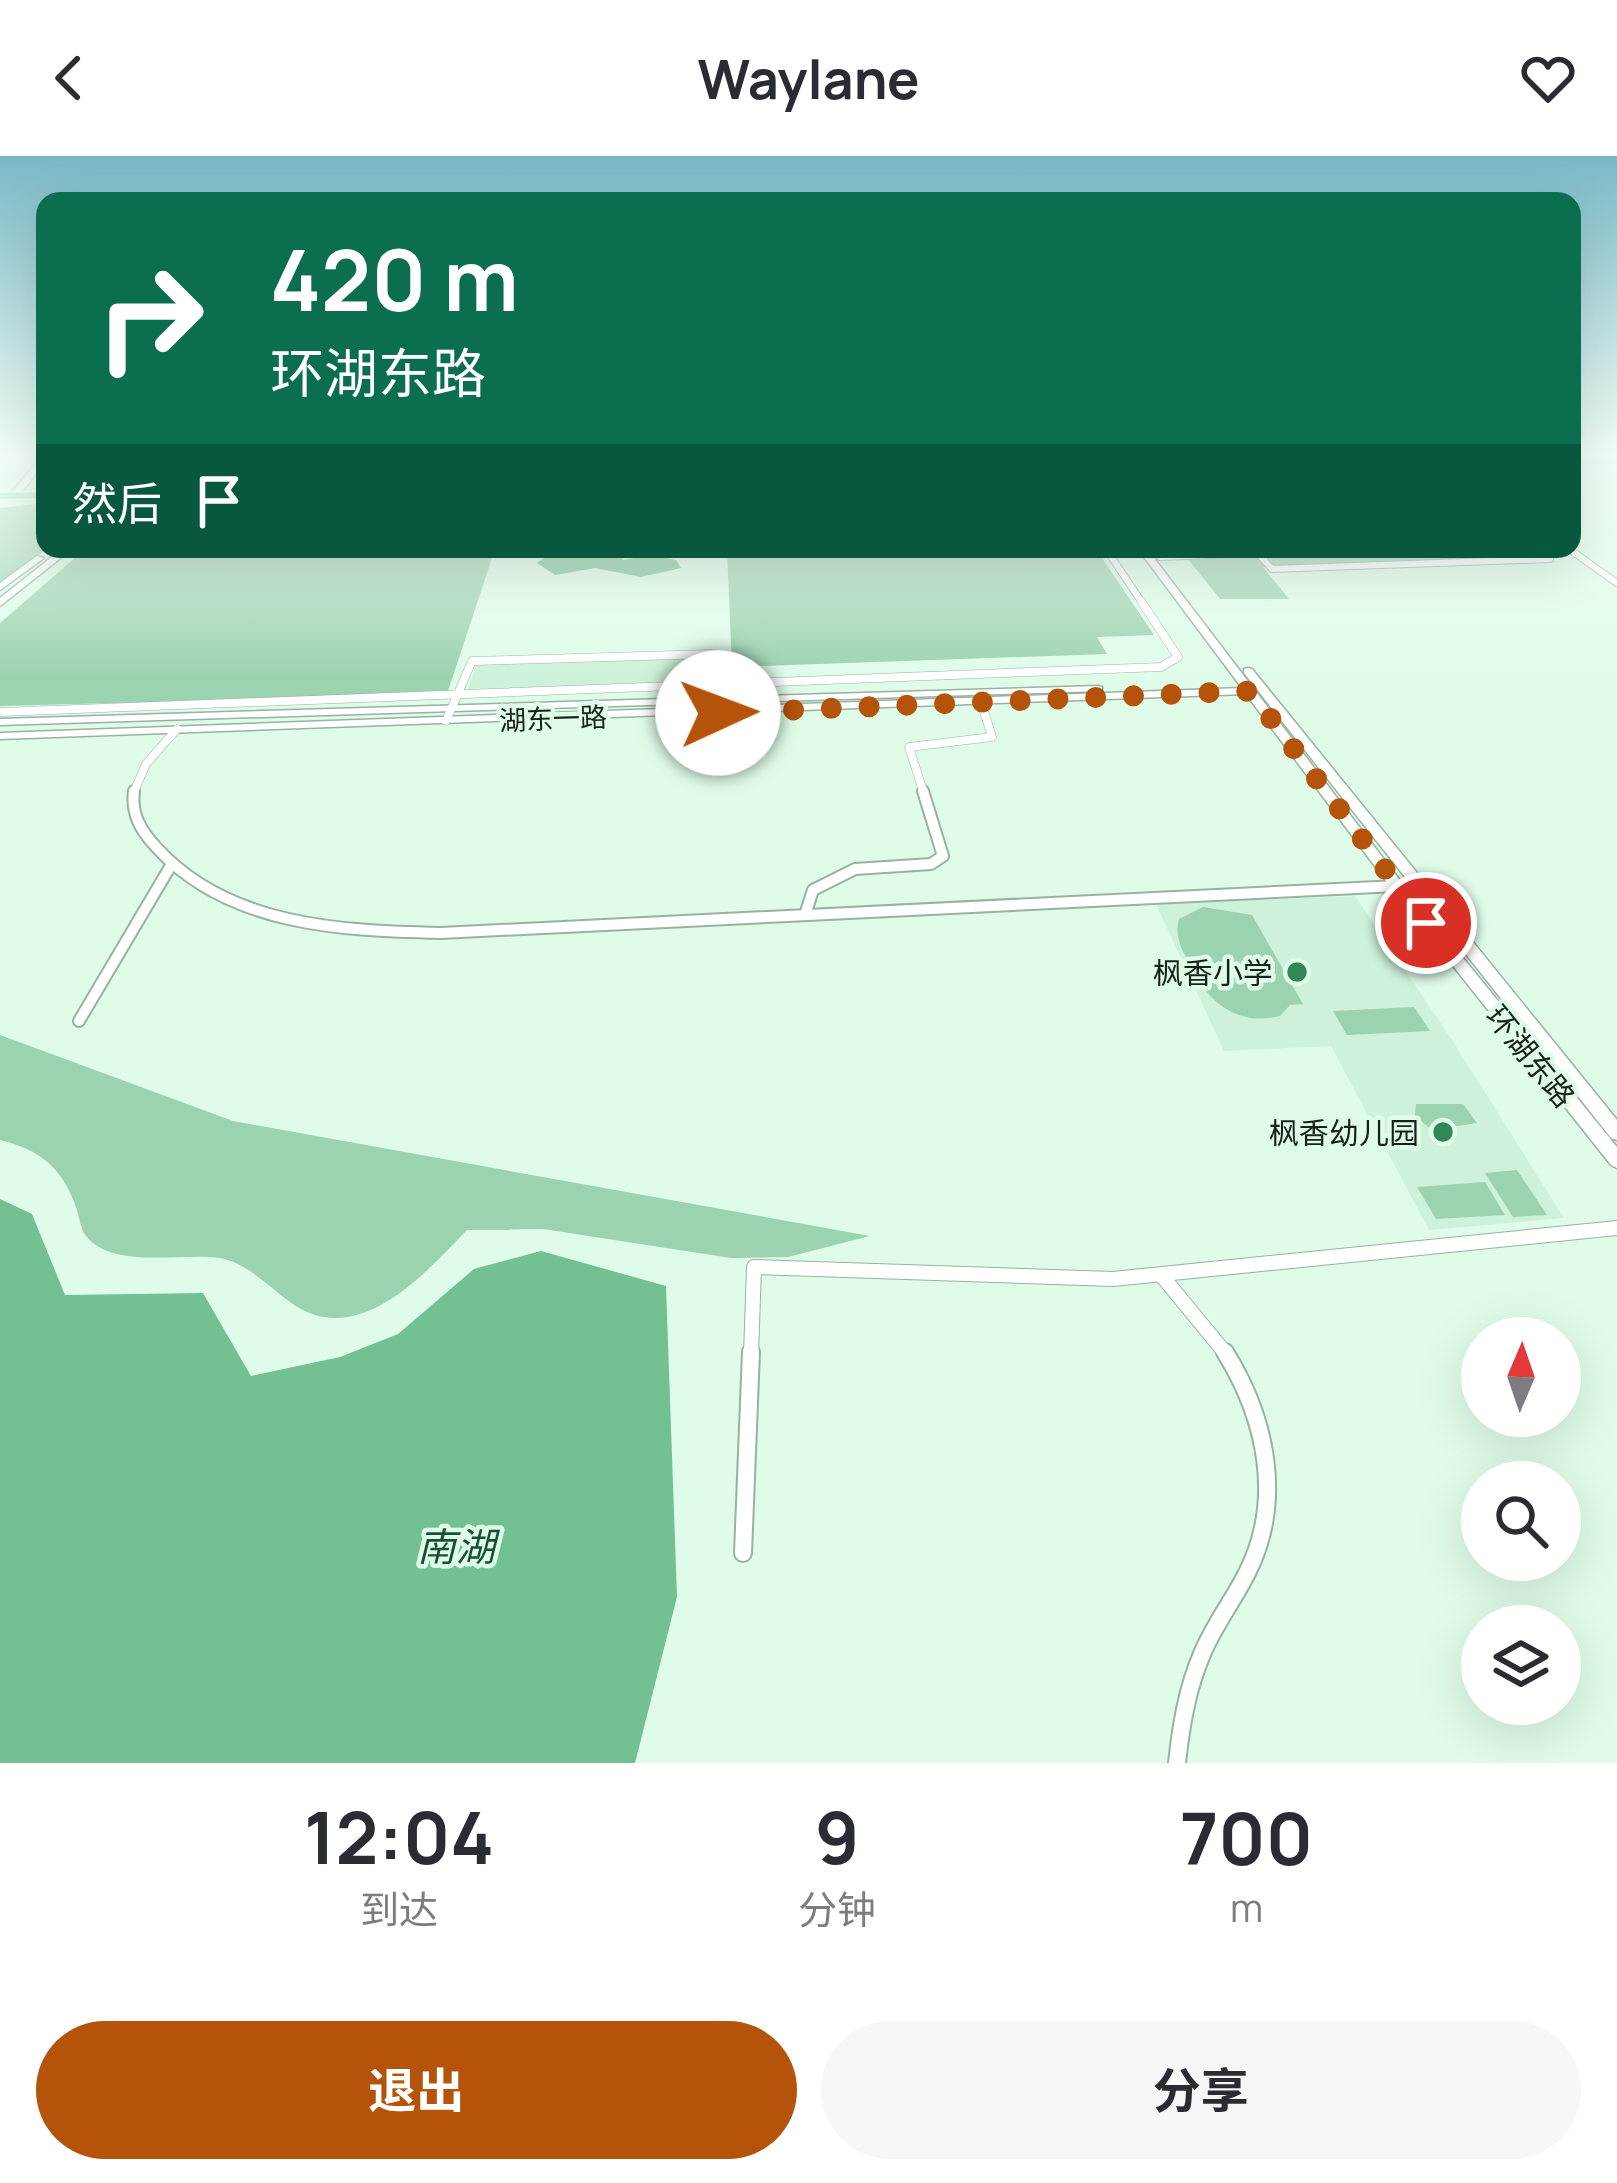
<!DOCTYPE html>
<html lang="zh">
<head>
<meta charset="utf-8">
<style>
  body { margin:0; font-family:Manrope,"Noto Sans SC",sans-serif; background:#f7f7f7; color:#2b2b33; height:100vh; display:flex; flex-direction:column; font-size:45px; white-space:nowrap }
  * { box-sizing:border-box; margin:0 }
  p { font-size:39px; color:#7c7c81 }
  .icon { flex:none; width:66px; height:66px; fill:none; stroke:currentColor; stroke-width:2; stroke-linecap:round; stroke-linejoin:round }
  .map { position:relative; height:1607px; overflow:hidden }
  .details { display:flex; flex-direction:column; background:#fff; flex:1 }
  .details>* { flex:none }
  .guide { position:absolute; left:36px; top:36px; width:1545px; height:366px; border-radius:24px; box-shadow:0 12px 48px #0002; background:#0b6e4f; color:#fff; overflow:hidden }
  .needle { width:78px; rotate:2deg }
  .controls { position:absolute; left:1461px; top:1161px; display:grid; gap:24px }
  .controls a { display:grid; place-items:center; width:120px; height:120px; border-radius:50%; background:#fff; box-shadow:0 12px 48px #0002; font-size:60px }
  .pin { position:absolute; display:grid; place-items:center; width:102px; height:102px; color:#fff; margin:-51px; border:6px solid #fff; border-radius:50%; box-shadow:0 3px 12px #0007 }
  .me { position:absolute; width:132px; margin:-66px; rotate:88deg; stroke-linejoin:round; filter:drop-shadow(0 0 9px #0008) }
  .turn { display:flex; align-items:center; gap:42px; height:252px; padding:0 36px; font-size:54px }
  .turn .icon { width:156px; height:156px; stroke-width:2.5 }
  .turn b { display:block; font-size:84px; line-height:102px }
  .then { display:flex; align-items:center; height:114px; padding:0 36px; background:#0003; gap:24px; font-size:45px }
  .eta { display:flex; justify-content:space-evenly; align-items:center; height:204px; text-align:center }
  .eta b { font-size:72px; font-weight:700; line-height:84px }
  .action { display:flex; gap:24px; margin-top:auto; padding:24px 36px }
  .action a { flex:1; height:138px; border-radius:72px; background:#b45309; color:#fff; font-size:48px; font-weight:700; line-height:138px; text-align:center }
  .action a+a { background:#f7f7f7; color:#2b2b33 }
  header { display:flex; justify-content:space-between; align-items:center; height:156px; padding:0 36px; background:#fff; font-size:54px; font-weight:700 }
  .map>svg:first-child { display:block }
  .built { fill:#cdf1d9 }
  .green { fill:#9bd2af }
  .water { fill:#73c192 }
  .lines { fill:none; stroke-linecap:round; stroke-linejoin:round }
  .street-far4-casing { stroke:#97b2a0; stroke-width:8 }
  .street-far3-casing { stroke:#97b2a0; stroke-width:9 }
  .street-far2-casing { stroke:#97b2a0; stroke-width:14 }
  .street-far1-casing { stroke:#97b2a0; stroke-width:16 }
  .street-casing { stroke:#97b2a0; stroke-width:20 }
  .secondary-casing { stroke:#97b2a0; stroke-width:3 }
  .highway-casing { stroke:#fff; stroke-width:3 }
  .street-far4 { stroke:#fff; stroke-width:6 }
  .street-far3 { stroke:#fff; stroke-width:8 }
  .street-far2 { stroke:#fff; stroke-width:10 }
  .street-far1 { stroke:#fff; stroke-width:14 }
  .street { stroke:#fff; stroke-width:16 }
  .secondary { fill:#fff; fill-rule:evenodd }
  .highway { fill:#7fd7a2; fill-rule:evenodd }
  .route { stroke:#b45309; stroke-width:21; stroke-dasharray:0 37.8 }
  .poi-dot { fill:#328658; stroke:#dffce9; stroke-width:4.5 }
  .labels { text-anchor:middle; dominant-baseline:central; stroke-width:9; stroke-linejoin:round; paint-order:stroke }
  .far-street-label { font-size:27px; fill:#17211a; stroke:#dffce9 }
  .poi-label { font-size:30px; fill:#17211a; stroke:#dffce9; text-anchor:end }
  .street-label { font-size:30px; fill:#17211a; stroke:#dffce9 }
  .near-water-label { font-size:39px; font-style:italic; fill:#165132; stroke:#dffce9 }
</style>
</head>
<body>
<header><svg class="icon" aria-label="back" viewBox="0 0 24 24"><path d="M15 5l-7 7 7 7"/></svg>Waylane<svg class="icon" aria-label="heart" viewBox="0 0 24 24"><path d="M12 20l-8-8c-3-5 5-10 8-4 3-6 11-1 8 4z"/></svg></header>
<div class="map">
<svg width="1617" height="1607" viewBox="0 0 1617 1607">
  <rect width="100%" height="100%" fill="#dffce9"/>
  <g class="built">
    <polygon points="700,501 701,525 468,533 476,509"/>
    <polygon points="1355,740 1452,884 1564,1062 1429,1074 1331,890 1224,895 1156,748"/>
  </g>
  <g class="green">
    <polygon points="45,347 47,393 0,427 0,352"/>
    <polygon points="85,393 495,393 447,538 0,550 0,467"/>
    <polygon points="727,393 1096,393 1154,479 1097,481 1107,498 732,511"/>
    <polygon points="1180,393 1536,393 1550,403 1263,411 1289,443 1220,443"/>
    <path d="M1203,751L1252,759L1303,848L1290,849L1280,860C1236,871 1207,845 1189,808C1182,792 1174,781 1179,763Z"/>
    <polygon points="1414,851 1430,875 1347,879 1333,855"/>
    <path d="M0,879L233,965L870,1080L788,1101L731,1102L543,1073L467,1074C423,1120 356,1195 290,1146C269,1131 247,1107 220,1102C183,1096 113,1114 86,1080C81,1074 79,1061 77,1054C64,1014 42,994 0,984Z"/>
    <polygon points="1416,948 1463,948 1477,967 1432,974 1415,960"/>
    <polygon points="1517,1014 1547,1059 1513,1061 1485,1017"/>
    <polygon points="1485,1026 1505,1059 1436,1063 1417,1031"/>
  </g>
  <g class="water">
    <polygon points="616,393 623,404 650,399 676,404 681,412 641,421 595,412 555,419 537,407 548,399"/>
    <polygon points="0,1043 32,1058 65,1139 203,1137 251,1220 340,1201 398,1178 474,1113 541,1095 666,1130 677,1441 635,1607 0,1607"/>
  </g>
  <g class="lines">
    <g class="street-far4-casing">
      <g id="street-far4">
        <polyline points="1106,393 1143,448"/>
        <polyline points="1254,393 1272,413 1550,403 1538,393"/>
        <polyline points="1569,393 1617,427"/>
        <polyline points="1160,401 1258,397"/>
      </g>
    </g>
    <g class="street-far3-casing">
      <g id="street-far3">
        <polyline points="0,556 1161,511 1178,501 1141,445"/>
        <polyline points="446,565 472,505 711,498 718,557"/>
        <polyline points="133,638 146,608 177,573"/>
        <polyline points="924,638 909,591 992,581 982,549"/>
      </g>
    </g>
    <g class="street-far2-casing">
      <g id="street-far2">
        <path d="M134,635C131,659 141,675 157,692C228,770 342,775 441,777L1397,730"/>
        <polyline points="805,759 813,734 855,713 931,708 943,700 923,635"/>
        <polyline points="79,865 170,711"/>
      </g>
    </g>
    <g class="street-far1-casing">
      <g id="street-far1">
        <polyline points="1162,1120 1227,1199"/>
        <polyline points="751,1199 754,1111 1113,1123 1617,1072"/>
      </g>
    </g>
    <g class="street-casing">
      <g id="street">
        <polyline points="743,1397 751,1196"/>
        <path d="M1177,1607C1181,1570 1187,1533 1202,1498C1214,1469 1233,1445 1247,1417C1284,1344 1266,1262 1225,1196"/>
      </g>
    </g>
    <g class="secondary-casing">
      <g id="secondary">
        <polygon points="41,301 45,301 45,306 17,342 11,342 11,338"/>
        <polygon points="62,393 72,393 0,450 0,442"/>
        <polygon points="1138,393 1147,393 1402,727 1617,991 1617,1012 1611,1009 1392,733 1246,538 0,583 0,577 1242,532"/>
        <polygon points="37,400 44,402 0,434 0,427"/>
        <polygon points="1248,512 1252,513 1617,964 1617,984 1611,982 1244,517 1244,513"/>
        <polygon points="1098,530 1102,531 1102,535 0,569 0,563"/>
      </g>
    </g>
    <g class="highway-casing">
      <g id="highway">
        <polygon points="1617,302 1617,308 1572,309 1572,303"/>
        <polygon points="45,336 45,342 0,343 0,337"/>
      </g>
    </g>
    <use href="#street-far4" class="street-far4"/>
    <use href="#street-far3" class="street-far3"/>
    <use href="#street-far2" class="street-far2"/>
    <use href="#street-far1" class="street-far1"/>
    <use href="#street" class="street"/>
    <use href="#secondary" class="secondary"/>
    <use href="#highway" class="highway"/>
  </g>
  <linearGradient id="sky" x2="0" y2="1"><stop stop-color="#79b9c6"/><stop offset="0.57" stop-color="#f1fef5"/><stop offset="1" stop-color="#f1fef5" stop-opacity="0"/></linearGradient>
  <rect width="1617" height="525" fill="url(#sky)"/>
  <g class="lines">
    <polyline class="route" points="718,557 1250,535 1426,767"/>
  </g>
  <g class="poi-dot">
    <circle cx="1297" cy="816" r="12"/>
    <circle cx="1443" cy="976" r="12"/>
  </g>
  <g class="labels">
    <g class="far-street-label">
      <text transform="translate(553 562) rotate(-2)">湖东一路</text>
    </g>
    <g class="poi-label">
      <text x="1273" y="816">枫香小学</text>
      <text x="1419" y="976">枫香幼儿园</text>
    </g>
    <g class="street-label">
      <text transform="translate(1531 900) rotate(51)">环湖东路</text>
    </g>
    <g class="near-water-label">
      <text x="456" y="1390">南湖</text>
    </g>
  </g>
</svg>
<div class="controls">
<a><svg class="needle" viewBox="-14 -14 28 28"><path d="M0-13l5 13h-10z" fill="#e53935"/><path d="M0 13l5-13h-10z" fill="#7c7c81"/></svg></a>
<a><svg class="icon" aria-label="search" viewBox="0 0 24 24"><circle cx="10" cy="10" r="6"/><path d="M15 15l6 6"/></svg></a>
<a><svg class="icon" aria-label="layers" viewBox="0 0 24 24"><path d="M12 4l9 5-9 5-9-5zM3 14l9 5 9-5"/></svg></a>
</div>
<div class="pin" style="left:1426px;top:767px;background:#d93025"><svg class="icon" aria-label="arrive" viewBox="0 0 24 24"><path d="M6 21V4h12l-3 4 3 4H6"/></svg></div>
<svg class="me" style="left:718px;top:557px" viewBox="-20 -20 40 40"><circle r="19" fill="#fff"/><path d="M0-13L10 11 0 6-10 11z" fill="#b45309"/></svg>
<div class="guide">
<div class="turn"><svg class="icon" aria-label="right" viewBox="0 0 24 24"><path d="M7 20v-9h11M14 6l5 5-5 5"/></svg><div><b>420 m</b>环湖东路</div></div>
<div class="then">然后<svg class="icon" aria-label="arrive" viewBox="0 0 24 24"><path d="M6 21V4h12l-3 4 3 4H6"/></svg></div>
</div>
</div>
<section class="details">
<div class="eta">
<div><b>12:04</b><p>到达</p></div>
<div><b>9</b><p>分钟</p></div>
<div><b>700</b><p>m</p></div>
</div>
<div class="action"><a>退出</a><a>分享</a></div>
</section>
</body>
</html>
